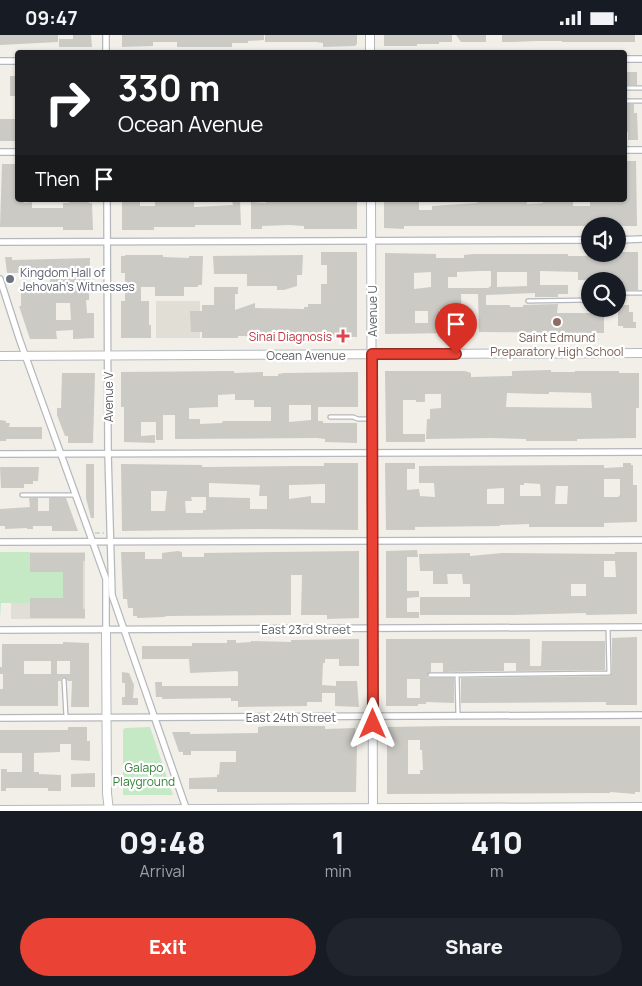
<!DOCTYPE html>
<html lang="en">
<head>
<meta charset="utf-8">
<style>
  body { margin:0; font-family:Manrope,sans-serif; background:#20242c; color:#f1f3f6; height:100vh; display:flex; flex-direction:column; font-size:19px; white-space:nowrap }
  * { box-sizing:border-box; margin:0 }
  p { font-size:16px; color:#9ea1a6 }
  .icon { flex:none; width:28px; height:28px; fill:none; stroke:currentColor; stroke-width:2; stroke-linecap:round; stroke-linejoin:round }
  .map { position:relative; height:776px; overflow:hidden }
  .side { display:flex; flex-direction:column; background:#171b24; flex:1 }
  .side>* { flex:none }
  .banner { position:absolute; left:15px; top:15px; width:612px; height:152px; border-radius:5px; box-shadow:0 1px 4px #0004; background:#202124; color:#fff; overflow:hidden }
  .buttons { position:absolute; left:581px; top:182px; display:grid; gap:10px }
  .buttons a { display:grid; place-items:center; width:45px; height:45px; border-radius:50%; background:#171b24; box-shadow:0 1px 4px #0004; font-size:25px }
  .pin { position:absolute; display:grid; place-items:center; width:42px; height:42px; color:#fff; margin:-51px -21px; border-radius:50% 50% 50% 0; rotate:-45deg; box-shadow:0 0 5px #0007 }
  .pin .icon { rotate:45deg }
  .me { position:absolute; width:55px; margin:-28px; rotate:0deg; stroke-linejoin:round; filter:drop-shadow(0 0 4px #0008) }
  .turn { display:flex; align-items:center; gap:18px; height:105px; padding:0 20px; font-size:22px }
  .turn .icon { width:65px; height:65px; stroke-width:2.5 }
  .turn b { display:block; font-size:35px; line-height:42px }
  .then { display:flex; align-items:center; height:48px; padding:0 20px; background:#0003; gap:10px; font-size:19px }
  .eta { display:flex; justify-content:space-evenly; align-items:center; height:85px; text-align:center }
  .eta b { font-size:30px; font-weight:800; line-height:35px }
  .button { display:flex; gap:10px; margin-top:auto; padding:10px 20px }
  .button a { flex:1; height:58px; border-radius:30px; background:#ea4335; color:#fff; font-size:20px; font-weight:800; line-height:58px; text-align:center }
  .button a+a { background:#20242c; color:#f1f3f6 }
  .status { display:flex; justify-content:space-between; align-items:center; height:35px; padding:0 25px; background:#171b24; direction:ltr }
  .status svg { height:14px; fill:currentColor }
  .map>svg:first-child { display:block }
  .education { fill:#e1ded6 }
  .green { fill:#c5e8c5 }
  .building { fill:#cccac5; fill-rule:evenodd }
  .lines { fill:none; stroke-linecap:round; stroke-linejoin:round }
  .lane-casing { stroke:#b5b8bc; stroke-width:5.5 }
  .street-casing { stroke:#b5b8bc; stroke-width:8 }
  .secondary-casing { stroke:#b6babf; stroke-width:10 }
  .path { stroke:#9cc7a9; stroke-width:1; stroke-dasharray:5 2.5; stroke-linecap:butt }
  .lane { stroke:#fff; stroke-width:3 }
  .street { stroke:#fff; stroke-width:5.5 }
  .secondary { stroke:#fff; stroke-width:8 }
  .route-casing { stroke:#982c22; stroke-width:12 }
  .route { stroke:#ea4335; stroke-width:9 }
  .worship-dot { fill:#6b7280; stroke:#fff; stroke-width:2 }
  .education-dot { fill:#8d6e63; stroke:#fff; stroke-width:2 }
  .health-dot { fill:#e0444e; stroke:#fff; stroke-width:2 }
  .labels { text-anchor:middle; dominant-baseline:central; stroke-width:4.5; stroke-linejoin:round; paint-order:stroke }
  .worship-label { font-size:12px; fill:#5b616d; stroke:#fff; text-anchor:start }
  .street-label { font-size:12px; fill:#5f6368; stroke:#fff }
  .health-label { font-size:12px; fill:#be3a42; stroke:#fff; text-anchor:end }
  .education-label { font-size:12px; fill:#785e54; stroke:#fff }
  .park-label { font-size:12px; fill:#348238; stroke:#fff }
</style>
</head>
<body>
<div class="status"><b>09:47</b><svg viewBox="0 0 49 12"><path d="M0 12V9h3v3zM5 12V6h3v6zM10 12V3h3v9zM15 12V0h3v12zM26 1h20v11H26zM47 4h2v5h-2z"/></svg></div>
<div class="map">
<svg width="642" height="776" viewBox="0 0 642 776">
  <rect width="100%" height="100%" fill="#f1efe8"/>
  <g class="education">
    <rect x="156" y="266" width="44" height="37"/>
    <polygon points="30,517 85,517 85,584 11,584 11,568 30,568"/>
  </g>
  <g class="green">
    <polygon points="0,517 30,517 30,537 63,537 63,563 30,563 30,568 1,568 0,584"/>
    <polygon points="150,692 173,760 123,760 123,695 125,693"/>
  </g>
  <g class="building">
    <polygon points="0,0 58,0 58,7 0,10"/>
    <polygon points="73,0 91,0 92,12 59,12 59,4 73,4"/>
    <polygon points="122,0 264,0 264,5 248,6 248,8 232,8 232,12 177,12 177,7 153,7 153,11 122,12"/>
    <polygon points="265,0 357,0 357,9 355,11 323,12 323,8 316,7 265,7"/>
    <polygon points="384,0 452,0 452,7 439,7 439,9 417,9 417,11 384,11"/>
    <polygon points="456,0 486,0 486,7 461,7"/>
    <polygon points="502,0 635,0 635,7 562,7 562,6 537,6 514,7 502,7"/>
    <rect x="625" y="37" width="12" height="13"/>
    <polygon points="10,41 18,41 17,61 10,61"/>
    <polygon points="625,69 634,69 634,78 637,78 638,105 628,105 628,97 625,97"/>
    <rect x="0" y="84" width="18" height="22"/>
    <polygon points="625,126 636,126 637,191 404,191 404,194 384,193 384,165 419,165 419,175 432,175 432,171 477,168 477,165 527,165 527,169 543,168 543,165 573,165 573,171 590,171 590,165 625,165"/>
    <polygon points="2,129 17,129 18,165 24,165 24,168 32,167 32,173 63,173 63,168 69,168 70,165 89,165 89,168 92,168 93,195 63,195 63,192 0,192"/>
    <polygon points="122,165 140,165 140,171 155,171 155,165 194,165 194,172 233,170 232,165 240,165 241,190 195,190 195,192 154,192 154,195 122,195"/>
    <polygon points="266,165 319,165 319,167 357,165 357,194 304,194 304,191 289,190 262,191 262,194 251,194 251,167 266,168"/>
    <polygon points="321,217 357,217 357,302 324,302 324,301 301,301 301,298 271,297 271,301 238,301 238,303 202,303 202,297 191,297 190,276 202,276 202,270 214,270 214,252 238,252 238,259 235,259 235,275 255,268 255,273 304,274 304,272 308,272 308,269 321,269 321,249 327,249 327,230 321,230"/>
    <path d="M618,217H638V255H618V246L578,245V237L540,236V250H568V259H558V262H535V258L486,260V270H510V272H523V270L558,269L557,278H591L595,277V274H602V277H604V298L479,297L478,259H461L462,297H459V300H454V298L385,299V218L436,219V223H464V220L473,219H568V221H594V219H618ZM479,236H491V251L488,253H448V242H457V237ZM431,237V252L414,254V238ZM497,237H527V251L497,252ZM439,275H454V287H439ZM415,276H428V288H415Z"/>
    <polygon points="125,220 163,220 163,222 189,223 189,221 203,221 202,250 198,250 198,252 184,252 184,261 155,261 155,252 141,252 141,266 149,266 149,290 151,290 151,303 121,303 121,266 125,266 125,238 121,238 121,221 125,221"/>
    <polygon points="303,220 302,240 297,240 297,251 284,255 277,255 277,251 247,251 247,239 214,239 213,221"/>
    <path d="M5,222H12V225L90,223L89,265H86L87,278H94V303L73,304V295L56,296L57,304H30L19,271H21V252L50,253V241H42L43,238H7ZM56,268H70L71,285H56Z"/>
    <polygon points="618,270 629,270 629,277 633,277 633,287 636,287 636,293 623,293 623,291 618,291"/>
    <path d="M551,335V337H575V336H619V338H639V373H636V403L577,404V406H526V404L490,403L426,404L427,384H430V374L441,373V359H425V367H416V365H403V399H425V407H386L385,336H465L471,338V342L512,341V336ZM549,357L591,358L592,373L506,372L507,358L539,359H549Z"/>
    <path d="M234,336V338L263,337V341H278V339L284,338L358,337V372H318V386H323V388H357V408L325,407V404L317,403L175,404V380H163V405H156V387H141V401L155,400V408L124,407V372H121V337ZM235,359V365H254V372H271V386H223L222,388L200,389V384H189V373L218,372V360ZM289,370H311V385L289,387Z"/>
    <polygon points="62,338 95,338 93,408 68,408 68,401 65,401 57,380 57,373 61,373"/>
    <polygon points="0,385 6,386 6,388 10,388 9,392 42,392 42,404 6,404 6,406 0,406"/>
    <path d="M324,428H358V495L257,494L122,496L121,429L202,430V432L294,431H324ZM209,448L260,450L259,461H267V474H250V463L209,462ZM325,449V468H311V461L289,464V450ZM151,456H167L165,476H151ZM191,462H206V475H203V478H186L185,466H192Z"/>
    <path d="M385,428H415V434H407V455L419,454L420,461L435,462L434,448H419V431L591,430H604V433L623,432V428H631V430H633V450H637V487L604,488V492H529V489L500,490V491L415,492V495H386ZM604,444H620V460L618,462H604ZM524,448L540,449L541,461H520V450H524ZM556,451H568L567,469H555ZM504,453V469H487V454Z"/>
    <polygon points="86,429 94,429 94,483 91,483 86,463"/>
    <polygon points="0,432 39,432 38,446 33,446 33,449 24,449 24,453 1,453"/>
    <polygon points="29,463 38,463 38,476 49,476 49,463 66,463 78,496 52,496 52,491 33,491 33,494 27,494 27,493 5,494 5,491 0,491 0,474 30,472"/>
    <polygon points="417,515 418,522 407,522 407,556 419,556 419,562 407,563 407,577 419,577 419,583 386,583 386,516"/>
    <polygon points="178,516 182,517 182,522 204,522 204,518 359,516 359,583 327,584 327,580 301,580 302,540 291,540 291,580 167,581 164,582 137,583 137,581 133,581 133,573 128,573 127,564 123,564 121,517 145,517 145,524 162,524 162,518"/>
    <path d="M615,517H637V579L586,580V578L512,580H420V562H470V549H463L462,539H447L448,549H433V536H420L419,519L470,518V521L502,518L615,519ZM604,526H615L616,542H604ZM571,549H586V561H571Z"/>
    <polygon points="30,518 85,518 85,526 83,526 83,574 85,574 85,583 30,583 30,563 63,563 63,537 30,537"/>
    <polygon points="637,602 637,670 606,670 606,667 461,668 461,643 610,641 612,638 612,603"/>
    <polygon points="359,604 359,631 339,631 339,624 325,624 325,628 323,628 322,650 336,651 336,646 357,646 359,672 335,671 335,658 322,658 322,667 307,667 307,671 238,672 238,666 231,666 231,663 162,664 162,662 156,662 155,647 162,647 162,651 238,651 238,638 237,636 190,638 189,624 142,624 142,611 192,611 192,608 227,608 227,605 236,605 236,608 251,607 251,606 291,607 291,605"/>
    <path d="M386,604H530V631H541L542,606H605V635L516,636V628H504V636L443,637V628H431V637L427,640L428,643H454V668L426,667V669H418V671H386ZM407,644H420V663H407Z"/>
    <path d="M63,607L89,608V672H71L72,646H68L64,642L61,643V646H58V671H0V654H3V639H0V632H2V609H63ZM24,626H51V639H24ZM57,626H70V639H57Z"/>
    <polygon points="122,637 129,638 134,650 133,663 138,663 138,670 122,670 122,662 125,662 125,648 122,648"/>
    <polygon points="267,691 325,691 325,694 355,693 357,710 356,757 217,757 217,754 189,754 189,743 217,742 217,739 219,740 220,727 236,727 236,716 191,716 191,720 183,720 183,717 179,717 172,697 190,697 190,699 258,698 258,692"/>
    <path d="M448,691H640V757H635V759L610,757V758L387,759V692ZM408,705H420V715H422L423,735H420V739H408Z"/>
    <polygon points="68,692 87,692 87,706 90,706 90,726 71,725 71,709 60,709 60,717 34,718 34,737 39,737 39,739 61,740 61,756 48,756 48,753 6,753 6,756 1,756 1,734 7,734 7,737 22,737 22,718 0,718 0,695 68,695"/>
    <polygon points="95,738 95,752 71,752 71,739"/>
  </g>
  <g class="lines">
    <g class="lane-casing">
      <g id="lane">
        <polyline points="625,53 642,53"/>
        <polyline points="625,66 642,66"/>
        <polyline points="618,258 642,258"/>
        <polyline points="528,266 590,265"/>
        <polyline points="330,382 353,382 358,384 371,384"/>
        <polyline points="22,460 76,460"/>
        <polyline points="430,640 457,640"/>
        <polyline points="64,645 66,682"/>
        <polyline points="458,681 457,640 609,638 608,593"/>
      </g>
    </g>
    <g class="street-casing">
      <g id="street">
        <polyline points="106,18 106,0"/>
        <polyline points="625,24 642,24"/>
        <polyline points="0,26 18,26"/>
        <polyline points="625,115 642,115"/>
        <polyline points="0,117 18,117"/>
        <polyline points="107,165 108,419 112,560 187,776"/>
        <polyline points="618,205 642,204"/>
        <polyline points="0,207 590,205"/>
        <polyline points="0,244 20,306 106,544 106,595"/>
        <polyline points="0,419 642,417"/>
        <polyline points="0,507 642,505"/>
        <polyline points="0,595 642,592"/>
        <polyline points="0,683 642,680"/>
      </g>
    </g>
    <g class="secondary-casing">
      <g id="secondary">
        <polyline points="370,18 370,0"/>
        <polyline points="371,165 373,776"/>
        <polyline points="0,321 642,318"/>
        <polyline points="106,595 107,758 109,776"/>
        <polyline points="0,775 642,772"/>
      </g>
    </g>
    <polyline class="path" points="95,498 104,498"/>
    <use href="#lane" class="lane"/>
    <use href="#street" class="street"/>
    <use href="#secondary" class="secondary"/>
  </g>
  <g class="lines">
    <g class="route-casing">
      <polyline id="route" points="373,689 372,319 456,319"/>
    </g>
    <use href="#route" class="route"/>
  </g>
  <circle class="worship-dot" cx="10" cy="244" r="5"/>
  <circle class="education-dot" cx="557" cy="287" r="5"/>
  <path class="health-dot" d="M340.5 293.5h5v5h5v5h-5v5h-5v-5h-5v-5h5z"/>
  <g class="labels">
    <g class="worship-label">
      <text x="20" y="237">Kingdom Hall of<tspan x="20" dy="14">Jehovah's Witnesses</tspan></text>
    </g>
    <g class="street-label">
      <text transform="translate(372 276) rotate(-90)">Avenue U</text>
      <text x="306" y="320">Ocean Avenue</text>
      <text transform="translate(108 362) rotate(-90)">Avenue V</text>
      <text x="306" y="594">East 23rd Street</text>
      <text x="291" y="682">East 24th Street</text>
    </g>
    <g class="health-label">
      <text x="332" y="301">Sinai Diagnosis</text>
    </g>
    <g class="education-label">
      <text x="557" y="302">Saint Edmund<tspan x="557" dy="14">Preparatory High School</tspan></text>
    </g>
    <g class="park-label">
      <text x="144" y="732">Galapo<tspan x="144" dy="14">Playground</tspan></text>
    </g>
  </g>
</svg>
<div class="buttons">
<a><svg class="icon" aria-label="sound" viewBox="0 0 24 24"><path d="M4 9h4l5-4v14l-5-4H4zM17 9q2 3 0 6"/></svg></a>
<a><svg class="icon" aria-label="search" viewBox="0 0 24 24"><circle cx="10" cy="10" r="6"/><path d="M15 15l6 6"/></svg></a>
</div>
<div class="pin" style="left:456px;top:319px;background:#d93025"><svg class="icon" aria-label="arrive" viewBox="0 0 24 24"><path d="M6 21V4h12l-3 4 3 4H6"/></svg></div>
<svg class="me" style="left:373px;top:689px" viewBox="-20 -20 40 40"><path d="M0-17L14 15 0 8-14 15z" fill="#ea4335" stroke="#fff" stroke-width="4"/></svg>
<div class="banner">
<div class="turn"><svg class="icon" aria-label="right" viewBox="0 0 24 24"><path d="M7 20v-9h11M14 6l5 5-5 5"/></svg><div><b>330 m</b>Ocean Avenue</div></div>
<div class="then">Then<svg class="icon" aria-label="arrive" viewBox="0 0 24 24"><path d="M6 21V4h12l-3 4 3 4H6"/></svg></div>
</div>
</div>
<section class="side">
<div class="eta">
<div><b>09:48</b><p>Arrival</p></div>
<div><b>1</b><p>min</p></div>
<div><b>410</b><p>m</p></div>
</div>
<div class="button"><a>Exit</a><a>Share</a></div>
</section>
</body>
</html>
